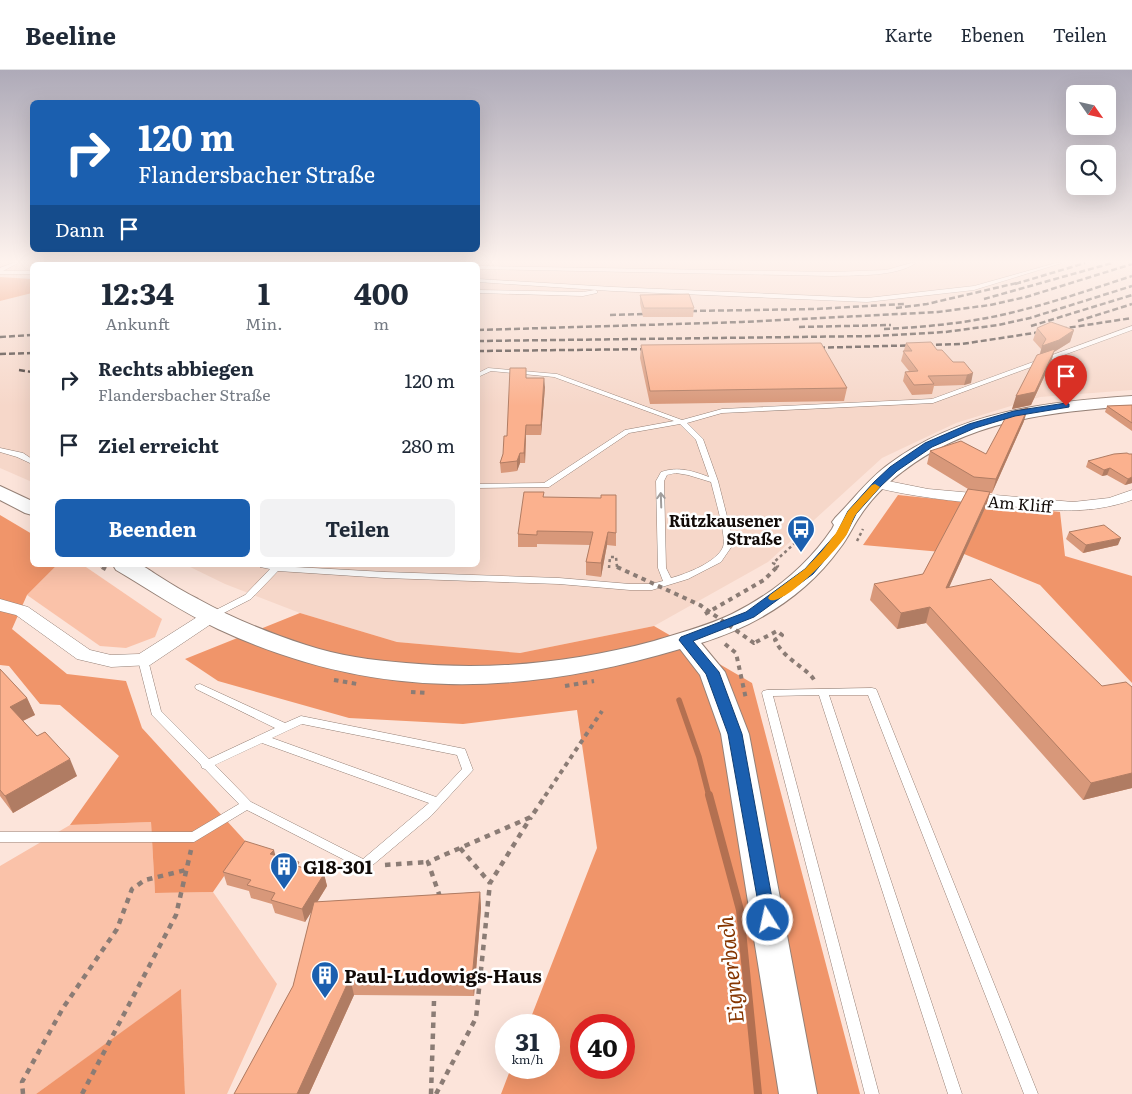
<!DOCTYPE html>
<html lang="de">
<head>
<meta charset="utf-8">
<style>
  body { margin:0; font-family:Literata,serif; background:#f2f2f3; color:#1f2937; height:100vh; display:flex; flex-direction:column; font-size:19px; white-space:nowrap }
  * { box-sizing:border-box; margin:0 }
  p { font-size:16px; color:#747a83 }
  .icon { flex:none; width:28px; height:28px; fill:none; stroke:currentColor; stroke-width:2; stroke-linecap:round; stroke-linejoin:round }
  .map { position:relative; flex:1; overflow:hidden }
  .panel { position:absolute; left:30px; top:192px; width:450px; height:305px; display:flex; flex-direction:column; background:#fff; border-radius:8px; box-shadow:0 5px 20px #0002 }
  .panel>* { flex:none }
  .banner { position:absolute; left:30px; top:30px; width:450px; height:152px; border-radius:8px; box-shadow:0 5px 20px #0002; background:#1b5faf; color:#fff; overflow:hidden }
  .needle { width:32px; rotate:124deg }
  .buttons { position:absolute; left:1066px; top:15px; display:grid; gap:10px }
  .buttons a { display:grid; place-items:center; width:50px; height:50px; border-radius:8px; background:#fff; box-shadow:0 5px 20px #0002; font-size:25px }
  .speed { position:absolute; left:495px; top:944px; display:flex; gap:10px; font-size:25px; font-weight:700; text-align:center }
  .speed>* { display:grid; place-content:center; width:65px; height:65px; border-radius:50%; background:#fff; box-shadow:0 5px 20px #0002; line-height:1 }
  .speed small { font-size:12px; font-weight:400 }
  .speed .limit { border:8px solid #d22; background:#fff; color:#111 }
  .pin { position:absolute; display:grid; place-items:center; width:42px; height:42px; color:#fff; margin:-51px -21px; border-radius:50% 50% 50% 0; rotate:-45deg; box-shadow:0 0 5px #0007 }
  .pin .icon { rotate:45deg }
  .me { position:absolute; width:55px; margin:-28px; rotate:350deg; stroke-linejoin:round; filter:drop-shadow(0 0 4px #0008) }
  .turn { display:flex; align-items:center; gap:18px; height:105px; padding:0 25px; font-size:22px }
  .turn .icon { width:65px; height:65px; stroke-width:2.5 }
  .turn b { display:block; font-size:35px; line-height:42px }
  .then { display:flex; align-items:center; height:48px; padding:0 25px; background:#0003; gap:10px; font-size:19px }
  .eta { display:flex; justify-content:space-evenly; align-items:center; height:85px; text-align:center }
  .eta b { font-size:30px; font-weight:700; line-height:35px }
  .cta { display:flex; gap:10px; margin-top:auto; padding:10px 25px }
  .cta a { flex:1; height:58px; border-radius:8px; background:#1b5faf; color:#fff; font-size:20px; font-weight:700; line-height:58px; text-align:center }
  .cta a+a { background:#f2f2f3; color:#1f2937 }
  ul { padding:0; list-style:none }
  li { display:flex; align-items:center; gap:15px; height:65px; padding:0 25px }
  li div { flex:1 }
  li b { display:block; font-size:19px }
  li em { font-style:normal }
  header { display:flex; align-items:center; gap:30px; box-sizing:border-box; height:70px; padding:0 25px; background:#fff; border-bottom:1px solid #e0e1e3 }
  header strong { font-size:24px }
  nav { display:flex; gap:28px; margin-inline-start:auto; font-size:18px }
  .map>svg:first-child { display:block }
  .built { fill:#f6d7c9 }
  .green { fill:#fac2a9 }
  .forest { fill:#f0956a; fill-rule:evenodd }
  .lines { fill:none; stroke-linecap:round; stroke-linejoin:round }
  .stream-far1 { stroke:#b37051; stroke-width:5.5 }
  .stream { stroke:#b37051; stroke-width:8 }
  .service-casing { stroke:#958076; stroke-width:1 }
  .minor-casing { stroke:#958076; stroke-width:1 }
  .tertiary-casing { stroke:#958076; stroke-width:2 }
  .path-far2 { stroke:#8b7c75; stroke-width:2.5; stroke-dasharray:3 3; stroke-linecap:butt }
  .path-far1 { stroke:#8b7c75; stroke-width:4; stroke-dasharray:4.5 4.5; stroke-linecap:butt }
  .path { stroke:#8b7c75; stroke-width:4.5; stroke-dasharray:5.5 5.5; stroke-linecap:butt }
  .service { fill:#fff; fill-rule:evenodd }
  .minor { fill:#fff; fill-rule:evenodd }
  .tertiary { fill:#fff; fill-rule:evenodd }
  .rail { stroke:#392f2b; stroke-width:2.5; stroke-dasharray:6 3; stroke-linecap:butt }
  .path-bridge-far1 { stroke:#8b7c75; stroke-width:2.5; stroke-dasharray:3 3; stroke-linecap:butt }
  .path-bridge { stroke:#8b7c75; stroke-width:4; stroke-dasharray:4.5 4.5; stroke-linecap:butt }
  .wall { fill:#d8987a }
  .shaded-wall { fill:#b07c63 }
  .building { fill:#fbb18e; stroke:#b07c63 }
  .oneway { stroke:#a09d9c }
  .route { fill:#1b5faf; stroke:#123e72 }
  .slow { fill:#f59e0b }
  .labels { text-anchor:middle; dominant-baseline:central; stroke-width:5; stroke-linejoin:round; paint-order:stroke }
  .street-label { font-size:16px; fill:#110a07; stroke:#fff }
  .poi-label { font-size:16px; font-weight:bold; fill:#110a07; stroke:#fff; text-anchor:end }
  .near-poi-label { font-size:19px; font-weight:bold; fill:#110a07; stroke:#fff; text-anchor:start }
  .near-water-label { font-size:21px; font-style:italic; fill:#863601; stroke:#fff }
</style>
</head>
<body>
<header>
<strong>Beeline</strong>
<nav><a>Karte</a><a>Ebenen</a><a>Teilen</a></nav>
</header>
<div class="map">
<svg width="1132" height="1024" viewBox="0 0 1132 1024">
  <rect width="100%" height="100%" fill="#fce4da"/>
  <polygon class="built" points="0,193 938,193 939,195 958,193 1132,193 1132,320 1040,327 956,353 882,388 768,492 654,556 520,583 397,572 300,543 225,514 186,495 478,495 478,195 32,195 32,412 0,398"/>
  <g class="green">
    <polygon points="57,495 83,495 162,549 155,567 126,578 100,576 27,525"/>
    <polygon points="151,752 155,823 213,822 277,914 227,1024 185,1024 181,920 36,1024 0,1024 0,796 70,755"/>
  </g>
  <g class="forest">
    <polygon points="0,207 32,209 32,223 0,231"/>
    <polygon points="898,425 1060,442 1065,486 1132,506 1132,613 1040,515 964,484 863,475"/>
    <polygon points="0,445 32,464 32,495 57,495 27,525 12,559 67,604 126,611 142,658 247,773 213,822 155,823 151,752 70,755 119,686 60,635 40,634 9,596 0,595"/>
    <path d="M300,543L397,572L520,583L654,556L752,613L860,1024H501L511,998H549V955H528L597,778L577,640L463,654L349,648L218,611L185,589ZM581,955H624V998H581Z"/>
    <polygon points="181,919 185,1024 36,1024"/>
  </g>
  <g class="lines">
    <polyline class="stream-far1" points="679,630 699,687 709,726"/>
    <polyline class="stream" points="709,725 740,840 758,1024"/>
    <g class="service-casing">
      <g id="service">
        <polygon points="13,193 18,193 3,201 32,201 32,204 0,204 0,198"/>
        <polygon points="404,193 412,193 421,195 409,195"/>
        <path d="M911,193H916C895,207 858,205 833,206L478,199V196L833,202L886,200Z"/>
        <polygon points="1056,193 1062,193 974,220 867,232 613,221 478,212 478,209 613,217 867,228 974,216"/>
        <polygon points="595,220 597,221 597,223 583,226 478,223 478,220 583,222"/>
        <path d="M1132,256V260L933,333L722,343L687,353L703,369L718,411L731,462L732,476L721,492L688,509L652,520H630L559,514L385,508L278,501L251,529L214,548L211,549L206,546L208,544L245,525L270,499L260,497L259,495L385,502L559,508L630,514H651L663,511L658,498L656,411L661,402C678,396 693,401 709,407L696,370L680,354L629,363L549,417L478,418V414L544,413L625,360L674,351L554,307L491,301L478,307V303L488,298L557,304L682,350L722,339L932,329ZM676,403L688,405L711,412C714,425 727,467 723,477C717,492 686,504 671,508L666,498L664,411L667,405Z"/>
        <polygon points="0,378 23,383 32,389 32,394 17,387 0,382"/>
        <path d="M143,587L146,588L148,590L161,641L209,689L275,658L196,619L195,617L196,615L200,614L285,653L301,646L465,679L473,700L431,746L368,799L364,800L247,740L194,772H0V762H192L239,734L205,699L202,698L201,695L152,645L138,590L140,588ZM302,654L457,685L462,699L436,727L272,668ZM262,673L429,733L363,789L251,732L215,695Z"/>
        <polygon points="872,618 876,619 877,621 1038,1024 1024,1024 868,625 829,625 962,1024 948,1024 819,625 773,626 879,1024 865,1024 762,623 763,621 767,620"/>
      </g>
    </g>
    <g class="minor-casing">
      <g id="minor">
        <path d="M878,409L928,419L1073,432L1109,428L1132,420V430C1083,447 1044,439 995,435C953,431 913,427 873,417L870,414L873,411Z"/>
        <polygon points="0,529 28,537 90,580 111,585 139,584 205,542 211,540 217,542 220,546 217,550 150,595 111,597 77,589 16,545 0,541"/>
      </g>
    </g>
    <g class="tertiary-casing">
      <g id="tertiary">
        <path d="M1132,326V336C1050,342 969,350 902,402C887,413 870,430 860,446C853,456 848,468 840,478C806,525 756,556 701,573L725,602L749,664L817,1024H779L721,664L700,605L680,579C519,627 372,631 218,559C182,542 150,520 116,500L113,495C121,495 133,493 140,495C146,497 152,502 157,505C171,514 184,522 198,529C232,548 269,563 306,575C339,586 371,590 406,593C490,601 572,593 654,571C680,563 707,556 732,544C772,524 807,496 832,459L834,455L832,452L835,448C853,430 868,409 889,394C960,341 1046,332 1132,326Z"/>
        <polygon points="0,416 32,431 32,445 25,443 0,430"/>
      </g>
    </g>
    <g class="path-far2">
      <polyline points="857,471 863,459"/>
      <polyline points="99,495 104,498"/>
      <polyline points="609,498 610,487 616,487 617,497"/>
      <polyline points="776,498 778,496 773,493 804,465"/>
    </g>
    <g class="path-far1">
      <polyline points="102,497 107,500"/>
      <polyline points="705,544 764,510 777,497"/>
      <path d="M756,572L777,561L782,565L775,570C784,590 811,600 815,612"/>
      <polyline points="725,574 736,583 746,629"/>
      <polyline points="334,610 357,614"/>
      <polyline points="565,616 594,611"/>
      <polyline points="411,622 427,623"/>
      <polyline points="545,726 602,641"/>
    </g>
    <g class="path">
      <polyline points="460,778 490,813"/>
      <polyline points="385,795 428,792"/>
      <polyline points="440,827 428,792 531,747 546,725"/>
      <polyline points="23,1024 22,1012 63,938 117,859 132,819 145,810 186,800"/>
      <polyline points="82,1024 176,845 191,780"/>
      <polyline points="431,1024 434,931"/>
      <polyline points="436,1024 476,948 490,813 531,747"/>
    </g>
    <use href="#service" class="service"/>
    <use href="#minor" class="minor"/>
    <use href="#tertiary" class="tertiary"/>
    <g class="rail">
      <polyline points="1015,214 1085,193"/>
      <polyline points="984,229 1112,193"/>
      <polyline points="896,238 927,234 1021,212"/>
      <polyline points="691,241 815,239 904,234"/>
      <polyline points="610,245 643,244"/>
      <polyline points="1078,251 1132,234"/>
      <polyline points="1031,256 1132,225"/>
      <polyline points="799,257 891,255"/>
      <path d="M884,259C926,257 969,253 1010,243C1052,233 1092,219 1132,206"/>
      <polyline points="478,260 742,252 938,242 990,235 1026,227 1132,194"/>
      <polyline points="0,267 32,265"/>
      <polyline points="478,271 875,266 945,262 998,255 1030,248 1132,216"/>
      <polyline points="810,278 962,274 1132,248"/>
      <polyline points="478,281 655,279"/>
      <polyline points="0,284 32,283"/>
      <polyline points="19,300 32,302"/>
    </g>
    <polyline class="path-bridge-far1" points="617,497 620,498"/>
    <polyline class="path-bridge" points="617,497 700,535 754,573 756,572"/>
  </g>
  <g class="wall">
    <polygon points="640,225 694,238 693,247 643,247 640,233"/>
    <polygon points="1037,258 1074,260 1070,272 1054,282 1051,292 1031,335 1012,339 1040,285 1041,279 1033,270"/>
    <polygon points="906,273 937,280 953,292 964,292 971,313 964,315 934,316 932,324 912,325 903,311 905,302 909,301 901,291"/>
    <polygon points="641,275 847,318 844,331 650,334 640,288"/>
    <polygon points="526,308 545,317 541,365 526,365 525,393 520,393 517,401 501,403 500,393 503,384 507,366"/>
    <polygon points="1132,335 1132,361 1105,342 1107,336"/>
    <polygon points="1024,351 992,423 990,423 986,436 949,517 1102,616 1132,617 1132,718 1083,730 926,553 897,559 870,530 874,514 923,504 968,419 927,394 930,381 986,384"/>
    <polygon points="1129,384 1132,384 1132,413 1125,415 1107,405 1102,406 1086,397 1088,391"/>
    <polygon points="544,427 616,463 616,476 607,475 601,507 586,505 586,492 590,475 537,474 537,477 518,477 518,464"/>
    <polygon points="1069,462 1118,475 1083,483 1066,469"/>
    <polygon points="0,599 27,628 35,645 23,651 37,666 77,706 13,743 0,726"/>
    <polygon points="275,785 301,797 324,804 327,816 317,832 480,822 481,838 474,926 354,925 309,1024 234,1024 293,916 312,841 305,852 275,843 272,834 251,828 249,821 227,815 223,802"/>
  </g>
  <g class="shaded-wall">
    <polygon points="1074,260 1070,272 1054,282 1051,292 1031,335 1012,339 1016,326 1039,288 1042,276"/>
    <polygon points="973,303 971,313 964,315 967,305"/>
    <polygon points="544,308 545,317 541,365 541,355"/>
    <polygon points="1028,338 1024,351 992,423 996,409"/>
    <polygon points="526,355 526,365 525,393 524,383"/>
    <polygon points="520,383 520,393 517,401 517,391"/>
    <polygon points="1110,398 1107,405 1102,406 1104,400"/>
    <polygon points="1132,407 1132,413 1125,415 1128,409"/>
    <polygon points="990,422 986,436 942,533 946,518"/>
    <polygon points="608,462 607,475 601,507 601,493"/>
    <polygon points="1121,468 1118,475 1083,483 1086,475"/>
    <polygon points="930,537 926,553 897,559 901,543"/>
    <polygon points="27,628 35,645 18,653 10,637"/>
    <polygon points="70,689 77,706 13,743 5,726"/>
    <polygon points="1132,703 1132,718 1083,730 1091,713"/>
    <polygon points="274,780 277,792 270,784"/>
    <polygon points="324,804 327,816 305,852 302,839"/>
    <polygon points="480,822 481,838 474,926 472,909"/>
    <polygon points="350,908 354,925 309,1024 297,1024"/>
  </g>
  <g class="building">
    <polygon points="689,224 694,238 644,238 640,225"/>
    <polygon points="1051,252 1074,260 1059,270 1042,276 1046,269 1037,258"/>
    <polygon points="931,272 937,280 942,280 953,292 964,292 973,303 967,305 928,306 934,314 914,315 905,302 918,301 903,281 912,281 906,273"/>
    <polygon points="821,273 847,318 650,321 641,275"/>
    <polygon points="1055,279 1035,322 1016,326 1037,285"/>
    <polygon points="510,298 526,298 526,308 544,308 541,355 526,355 524,383 520,383 517,391 500,393 503,384 504,366 507,366"/>
    <polygon points="1132,335 1132,353 1107,336"/>
    <polygon points="1028,338 996,409 974,407 930,381 961,371 986,384 1008,343"/>
    <polygon points="1127,383 1129,384 1132,384 1132,407 1128,409 1110,398 1104,400 1088,391 1114,384"/>
    <polygon points="968,419 990,422 946,518 991,509 1102,616 1126,612 1132,617 1132,703 1091,713 930,537 901,543 874,514 923,504"/>
    <polygon points="524,422 544,422 543,427 601,428 601,425 616,425 616,463 608,462 601,493 586,492 593,462 537,461 537,465 518,464"/>
    <polygon points="1104,455 1121,468 1086,475 1069,462"/>
    <polygon points="0,599 27,628 10,637 37,666 45,662 70,689 5,726 0,720"/>
    <polygon points="245,771 274,780 270,784 299,792 297,796 324,804 302,839 271,830 275,823 247,815 251,810 223,802"/>
    <polygon points="480,822 472,909 350,908 297,1024 234,1024 293,916 314,832"/>
  </g>
  <defs><path id="oneway-shaft" d="M-6 0H5M1.5-3L5.5 0L1.5 3" fill="none" stroke-width="1.6" stroke-linecap="round" stroke-linejoin="round" transform="scale(1.25)"/></defs>
  <use class="oneway" href="#oneway-shaft" transform="translate(661 430) rotate(-92)"/>
  <linearGradient id="sky" x2="0" y2="1"><stop stop-color="#aeaab8"/><stop offset="0.57" stop-color="#fef3ee"/><stop offset="1" stop-color="#fef3ee" stop-opacity="0"/></linearGradient>
  <rect width="1132" height="336" fill="url(#sky)"/>
  <polygon class="route" points="1066,333 1069,334 1069,337 1015,346 975,358 932,377 897,401 881,416 856,444 845,466 813,504 754,547 693,571 719,602 742,664 776,850 774,855 768,857 762,855 728,664 706,604 679,570 681,567 746,542 805,499 837,463 848,441 874,412 890,397 925,373 969,354 1014,341"/>
  <path class="slow" d="M875,414L880,417C873,426 864,434 857,443C852,449 851,457 847,464C838,479 786,535 770,530L768,528L770,525L805,499L822,481L836,463L848,441L872,415Z"/>
  <defs>
    <g id="bus-pin" transform="scale(1.4375)"><path d="M0 17L-7.5 6A9.5 9.5 0 1 1 7.5 6Z" fill="#1b5faf" stroke="#fff"/><path d="M-5-6H5V4H4V6H2V4H-2V6H-4V4H-5ZM-3.5-4V0h7V-4ZM-3.5 1.2v1.5H-2V1.2ZM2 1.2v1.5H3.5V1.2Z" fill="#fff"/></g>
    <g id="building-pin" transform="scale(1.4375)"><path d="M0 17L-7.5 6A9.5 9.5 0 1 1 7.5 6Z" fill="#1b5faf" stroke="#fff"/><path d="M-4-6H4V6H1V3H-1V6H-4ZM-2.5-4.3h1.7v1.8h-1.7ZM.8-4.3h1.7v1.8H.8ZM-2.5-1h1.7V.8h-1.7ZM.8-1h1.7V.8H.8Z" fill="#fff"/></g>
  </defs>
  <g fill-rule="evenodd">
    <use href="#bus-pin" x="801" y="459"/>
    <use href="#building-pin" x="284" y="796"/>
    <use href="#building-pin" x="325" y="905"/>
  </g>
  <g class="labels">
    <g class="street-label">
      <text transform="translate(1020 433) rotate(5)">Am Kliff</text>
    </g>
    <g class="poi-label">
      <text x="782" y="450">Rützkausener<tspan x="782" dy="18">Straße</tspan></text>
    </g>
    <g class="near-poi-label">
      <text x="303" y="796">G18-301</text>
      <text x="344" y="905">Paul-Ludowigs-Haus</text>
    </g>
    <g class="near-water-label">
      <text transform="translate(729 900) rotate(-96)">Eignerbach</text>
    </g>
  </g>
</svg>
<div class="buttons">
<a><svg class="needle" viewBox="-14 -14 28 28"><path d="M0-13l5 13h-10z" fill="#e53935"/><path d="M0 13l5-13h-10z" fill="#747a83"/></svg></a>
<a><svg class="icon" aria-label="search" viewBox="0 0 24 24"><circle cx="10" cy="10" r="6"/><path d="M15 15l6 6"/></svg></a>
</div>
<div class="speed"><div>31<small>km/h</small></div><div class="limit">40</div></div>
<div class="pin" style="left:1066px;top:336px;background:#d93025"><svg class="icon" aria-label="arrive" viewBox="0 0 24 24"><path d="M6 21V4h12l-3 4 3 4H6"/></svg></div>
<svg class="me" style="left:768px;top:850px" viewBox="-20 -20 40 40"><circle r="17" fill="#1b5faf" stroke="#fff" stroke-width="3"/><path d="M0-11L8 9 0 5-8 9z" fill="#fff"/></svg>
<div class="banner">
<div class="turn"><svg class="icon" aria-label="right" viewBox="0 0 24 24"><path d="M7 20v-9h11M14 6l5 5-5 5"/></svg><div><b>120 m</b>Flandersbacher Straße</div></div>
<div class="then">Dann<svg class="icon" aria-label="arrive" viewBox="0 0 24 24"><path d="M6 21V4h12l-3 4 3 4H6"/></svg></div>
</div>
<section class="panel">
<div class="eta">
<div><b>12:34</b><p>Ankunft</p></div>
<div><b>1</b><p>Min.</p></div>
<div><b>400</b><p>m</p></div>
</div>
<ul>
<li><svg class="icon" aria-label="right" viewBox="0 0 24 24"><path d="M7 20v-9h11M14 6l5 5-5 5"/></svg><div><b>Rechts abbiegen</b><p>Flandersbacher Straße</p></div><em>120 m</em></li>
<li><svg class="icon" aria-label="arrive" viewBox="0 0 24 24"><path d="M6 21V4h12l-3 4 3 4H6"/></svg><div><b>Ziel erreicht</b></div><em>280 m</em></li>
</ul>
<div class="cta"><a>Beenden</a><a>Teilen</a></div>
</section>
</div>
</body>
</html>
